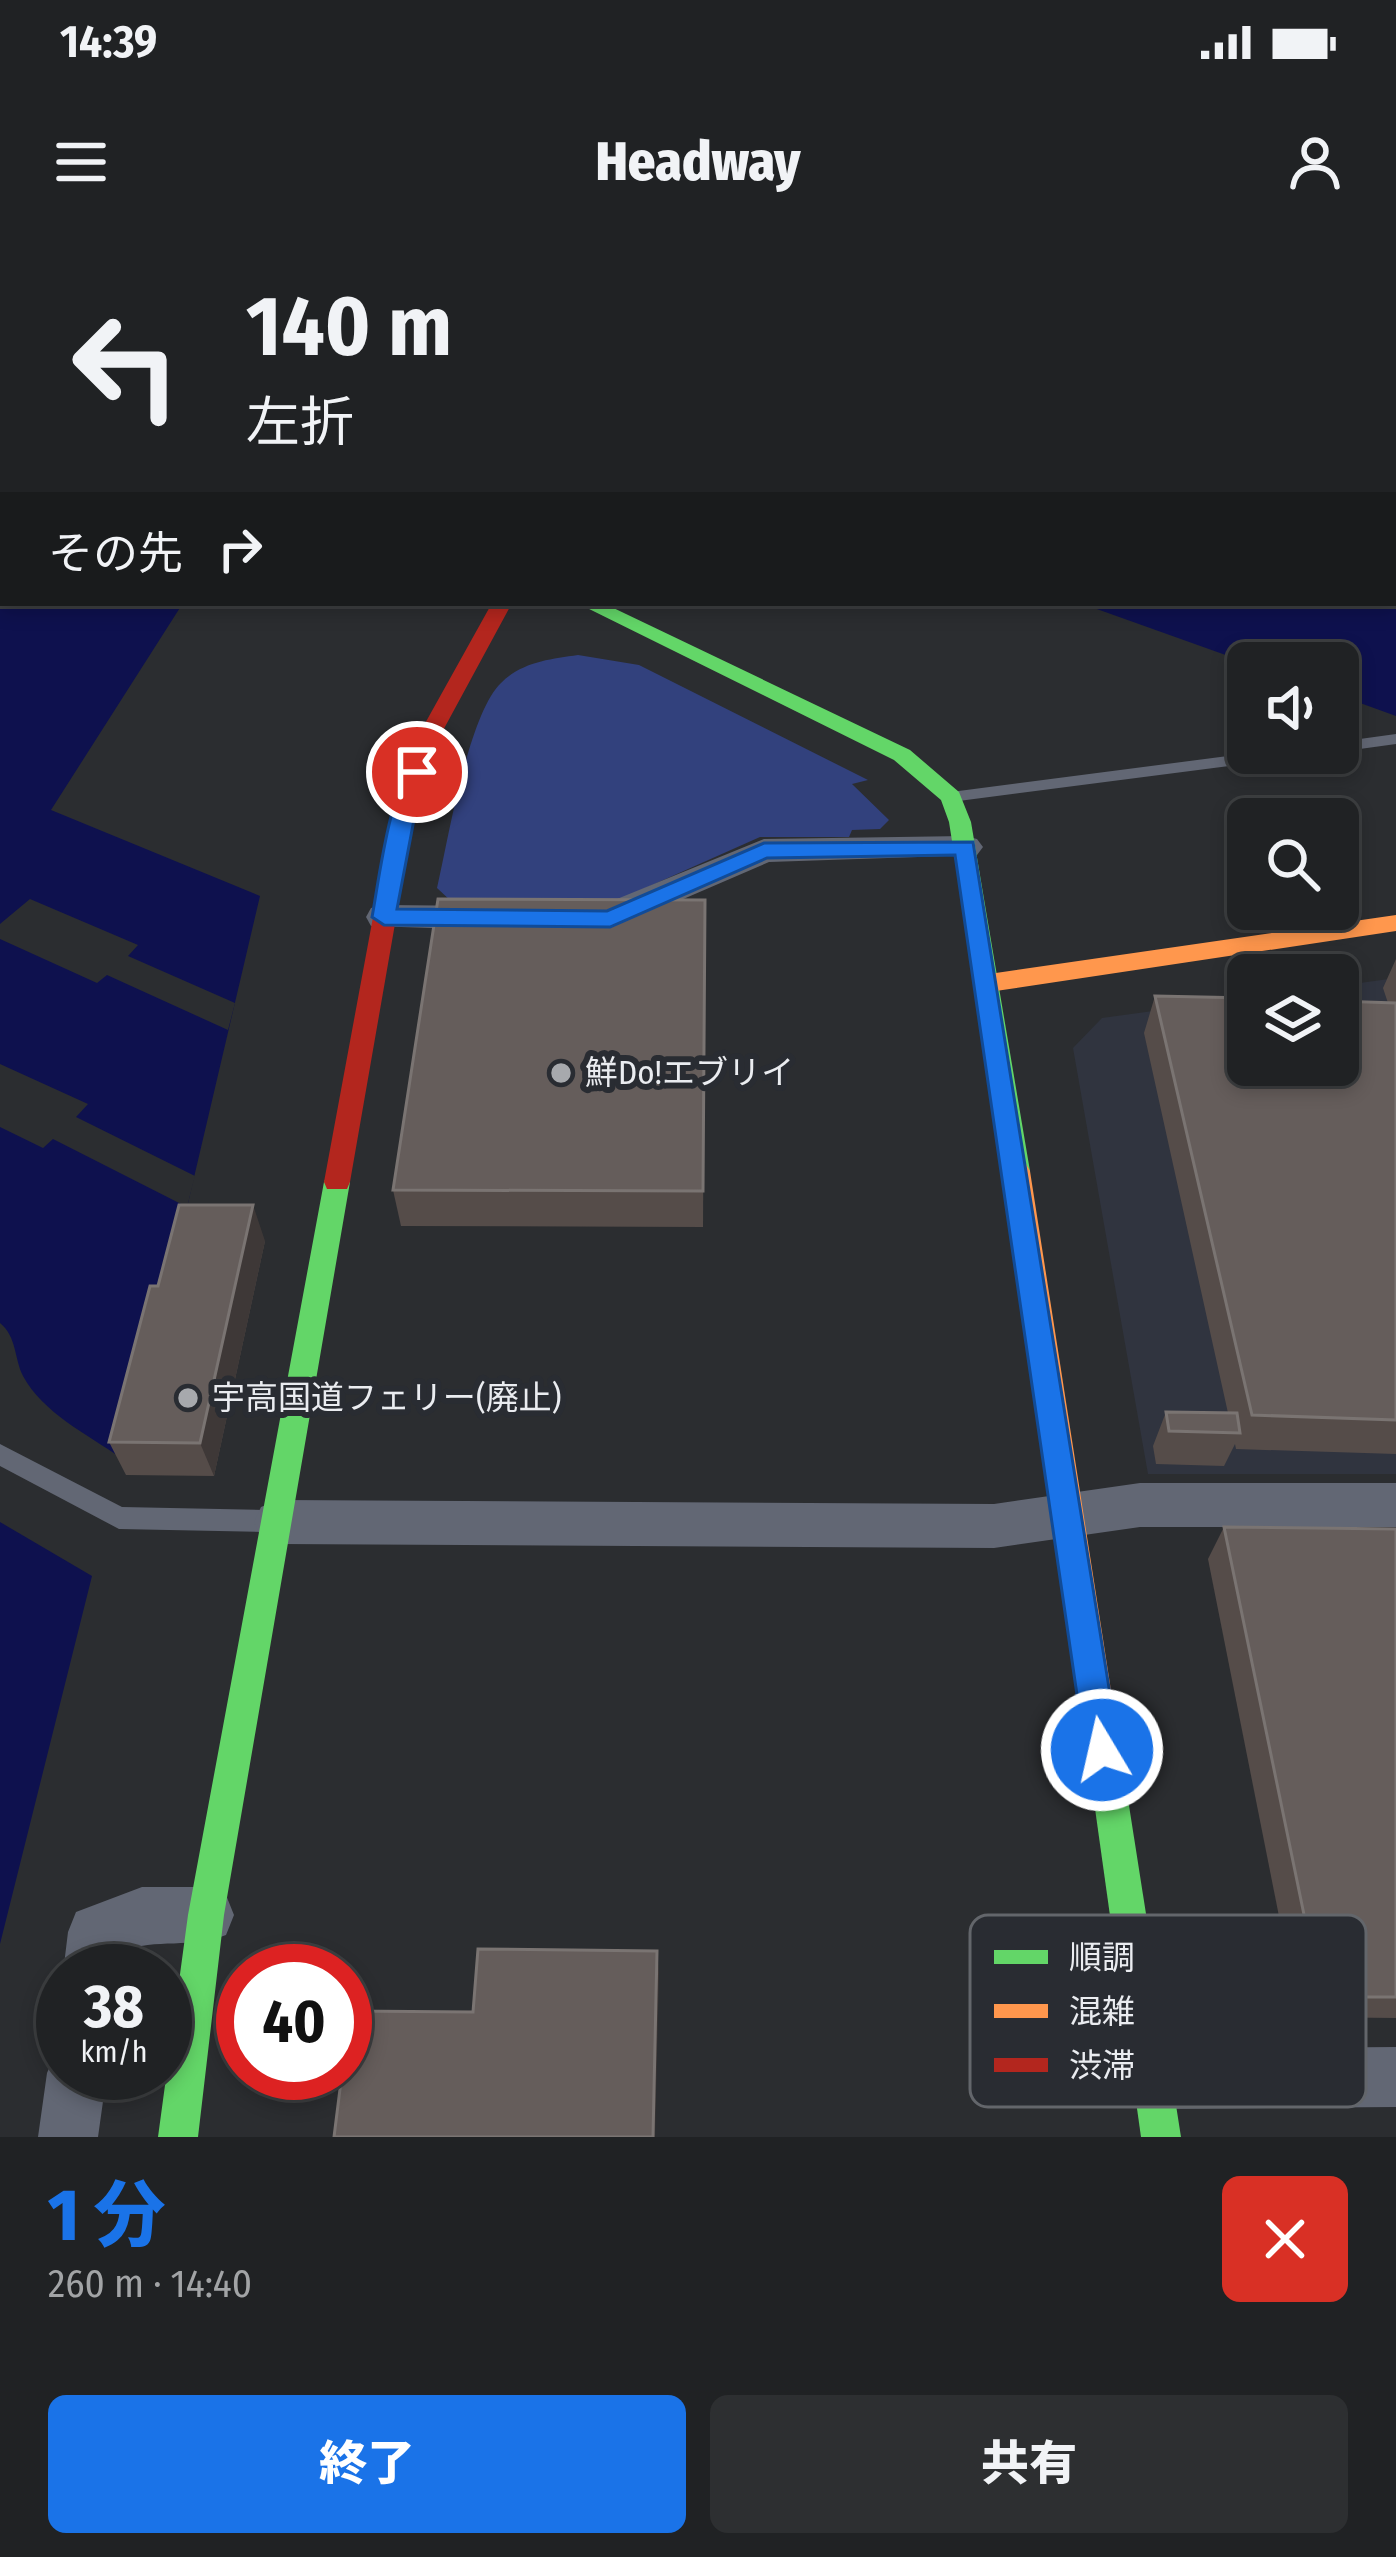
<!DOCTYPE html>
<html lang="ja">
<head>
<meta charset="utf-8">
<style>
  body { margin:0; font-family:"Fira Sans Condensed","Noto Sans JP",sans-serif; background:#2d2f31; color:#f1f3f6; height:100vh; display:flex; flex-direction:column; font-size:45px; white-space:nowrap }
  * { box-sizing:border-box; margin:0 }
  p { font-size:39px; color:#a2a4a6 }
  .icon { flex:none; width:66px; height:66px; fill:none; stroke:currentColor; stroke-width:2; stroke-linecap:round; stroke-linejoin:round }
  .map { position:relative; height:1897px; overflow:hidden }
  .drawer { display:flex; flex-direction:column; background:#202224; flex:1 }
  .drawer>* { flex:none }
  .hud { position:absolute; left:0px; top:0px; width:1398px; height:366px; box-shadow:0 6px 18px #0003,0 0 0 3px #3d3f41; background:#202224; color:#f1f3f6; overflow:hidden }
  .fabs { position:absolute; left:1227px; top:402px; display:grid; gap:24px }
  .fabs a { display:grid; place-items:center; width:132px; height:132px; border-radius:18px; background:#202224; box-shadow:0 6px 18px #0003,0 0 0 3px #3d3f41; font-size:60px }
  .speed { position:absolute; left:36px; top:1704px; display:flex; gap:24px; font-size:60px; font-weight:700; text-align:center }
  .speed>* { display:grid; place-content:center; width:156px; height:156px; border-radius:50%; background:#202224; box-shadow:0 6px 18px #0003,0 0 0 3px #3d3f41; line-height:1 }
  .speed small { font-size:30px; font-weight:400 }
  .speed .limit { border:18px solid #d22; background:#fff; color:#111 }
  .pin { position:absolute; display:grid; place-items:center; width:102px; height:102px; color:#fff; margin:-51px; border:6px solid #fff; border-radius:50%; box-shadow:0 3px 12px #0007 }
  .me { position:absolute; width:132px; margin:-66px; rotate:351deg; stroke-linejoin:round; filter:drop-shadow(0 0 9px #0008) }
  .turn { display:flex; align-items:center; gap:42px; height:252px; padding:0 48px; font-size:54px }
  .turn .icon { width:156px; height:156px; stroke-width:2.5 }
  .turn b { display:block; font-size:84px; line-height:102px }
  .then { display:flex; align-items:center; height:114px; padding:0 48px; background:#0003; gap:24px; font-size:45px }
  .round { display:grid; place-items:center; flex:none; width:126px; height:126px; border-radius:18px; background:#2d2f31 }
  .overview { display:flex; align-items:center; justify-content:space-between; height:204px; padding:0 48px }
  h1 { font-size:72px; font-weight:800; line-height:90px; color:#1a73e8 }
  .button { display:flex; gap:24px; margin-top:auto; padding:24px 48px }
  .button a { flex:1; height:138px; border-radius:18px; background:#1a73e8; color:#fff; font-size:48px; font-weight:800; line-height:138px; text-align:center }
  .button a+a { background:#2d2f31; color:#f1f3f6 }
  .status { display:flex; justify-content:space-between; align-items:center; height:84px; padding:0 60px; background:#202224; direction:ltr }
  .status svg { height:33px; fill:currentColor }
  header { display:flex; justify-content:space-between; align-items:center; height:156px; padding:0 48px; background:#202224; font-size:54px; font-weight:800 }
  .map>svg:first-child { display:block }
  .built { fill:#30343f }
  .green { fill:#32417d }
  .water { fill:#0e114e }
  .pier { fill:#2b2d30 }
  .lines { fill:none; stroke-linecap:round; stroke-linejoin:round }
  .lane { fill:#626774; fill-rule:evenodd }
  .street { fill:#626774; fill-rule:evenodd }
  .fast { fill:#63d668; fill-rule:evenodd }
  .slow { fill:#ff974d; fill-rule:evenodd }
  .jam { fill:#b3261e; fill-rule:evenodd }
  .wall { fill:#554c49 }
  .shaded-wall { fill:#3e3837 }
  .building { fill:#655d5b; stroke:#7a7472; stroke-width:3 }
  .route { fill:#1a73e8; stroke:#114b97; stroke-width:3 }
  .poi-dot { fill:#a7a9ad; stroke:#292c32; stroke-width:4.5 }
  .labels { text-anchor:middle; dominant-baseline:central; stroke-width:12; stroke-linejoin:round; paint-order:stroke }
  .poi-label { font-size:33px; fill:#eaecf0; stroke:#292c32; text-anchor:start }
  .key { fill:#292c32; stroke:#63666b; stroke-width:3 }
  .key-label { font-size:33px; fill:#eaecf0 }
</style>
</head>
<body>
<div class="status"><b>14:39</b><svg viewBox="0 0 49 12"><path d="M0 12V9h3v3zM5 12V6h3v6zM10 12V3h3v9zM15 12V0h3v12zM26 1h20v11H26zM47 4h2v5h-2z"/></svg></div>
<header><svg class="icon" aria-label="menu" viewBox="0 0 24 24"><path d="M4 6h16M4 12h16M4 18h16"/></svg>Headway<svg class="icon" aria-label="person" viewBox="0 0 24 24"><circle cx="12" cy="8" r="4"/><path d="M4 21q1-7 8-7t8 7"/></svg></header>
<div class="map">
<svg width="1396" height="1897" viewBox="0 0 1396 1897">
  <rect width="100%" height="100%" fill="#2b2d30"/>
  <polygon class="built" points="1396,738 1396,1234 1148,1234 1073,808 1102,778 1248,758 1248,825 1338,825 1338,746"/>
  <path class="green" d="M578,415L639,425L868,540L852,544L889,580L880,589L852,590L849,597H760L605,666L452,662L437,648C448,601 468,475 501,443C522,422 550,419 578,415Z"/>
  <g class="water">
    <path d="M0,0H628L3,3V363H183L51,570L260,656L154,1108L121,1218C87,1194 43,1173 23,1136C14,1118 17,1097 0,1083Z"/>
    <polygon points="1165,0 1396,0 1396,476 1338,455 1338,423 1248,423 1080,363 1395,363 1395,3"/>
    <polygon points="0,1282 92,1336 0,1704"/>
  </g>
  <g class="pier">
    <polygon points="30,659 138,705 128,716 235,763 228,790 107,735 97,743 0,699 0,684"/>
    <polygon points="0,824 88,864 76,877 195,936 187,967 53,899 43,908 0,887"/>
  </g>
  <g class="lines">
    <g class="lane">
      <polygon points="1396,494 1396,504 1338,512 1338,502"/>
      <polygon points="1251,513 1299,513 1291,518 951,562 942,557 951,552"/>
      <polygon points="0,1204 122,1267 265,1270 274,1273 277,1281 274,1289 265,1292 119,1289 0,1226"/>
    </g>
    <g class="street">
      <polygon points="965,596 977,599 983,607 977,615 769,622 616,688 603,691 590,688 585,679 590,670 764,599"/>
      <polygon points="384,665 492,666 505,669 510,678 505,687 492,690 371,686 366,677 371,668"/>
      <polygon points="1140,1243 1396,1243 1396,1287 1140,1287 994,1308 278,1304 261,1297 254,1282 261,1267 278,1260 994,1264"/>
      <path d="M142,1647H206L226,1655L234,1675L226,1695C192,1709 156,1698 122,1711L120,1731L63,1733L68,1692L76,1672Z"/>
      <polygon points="1396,1807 1396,1867 1152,1869 1131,1860 1122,1839 1131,1818 1152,1809"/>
      <polygon points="63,1809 63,1833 107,1833 98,1897 38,1897 47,1833 56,1812"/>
    </g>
    <g class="fast">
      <polygon points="577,363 603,363 910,510 959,552 971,582 1030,931 1026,938 1008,938 1004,931 949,582 941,560 894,520"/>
      <polygon points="337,932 347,935 350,942 224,1675 198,1897 158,1897 188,1675 324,942 327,935"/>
      <polygon points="1108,1523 1120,1528 1125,1540 1181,1897 1141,1897 1091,1540 1096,1528"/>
    </g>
    <g class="slow">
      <polygon points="1396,675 1396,691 989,752 977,743 989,734"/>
      <polygon points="1017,921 1026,924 1030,931 1125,1540 1120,1552 1108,1557 1096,1552 1091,1540 1004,931 1008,924"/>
    </g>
    <polygon class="jam" points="492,363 512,363 440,496 415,569 350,942 347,949 327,949 324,942 393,569 418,496"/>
  </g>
  <g class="wall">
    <polygon points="705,660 703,987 401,986 393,950"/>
    <polygon points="1396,719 1396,1214 1236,1209 1235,1204 1224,1226 1156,1224 1153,1206 1166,1172 1228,1173 1144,793 1155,756 1388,763 1383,748"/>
    <polygon points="265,1001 214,1236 126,1235 109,1202 158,1046"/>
    <polygon points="1224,1287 1396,1289 1396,1778 1299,1777 1208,1319"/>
  </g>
  <g class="shaded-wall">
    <polygon points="253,965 265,1001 214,1236 200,1203"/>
    <polygon points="657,1711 659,1733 655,1897 653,1897"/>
  </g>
  <g class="building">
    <polygon points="438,659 705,660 703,951 393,950"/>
    <polygon points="1155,756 1248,758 1248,825 1338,825 1338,761 1396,763 1396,1180 1252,1175"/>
    <polygon points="179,965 253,965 200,1203 109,1202 150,1046 158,1046"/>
    <polygon points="1166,1172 1237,1173 1240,1193 1169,1191"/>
    <polygon points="1224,1287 1396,1289 1396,1757 1321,1757"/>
    <polygon points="478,1709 657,1711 653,1897 334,1897 342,1833 345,1833 345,1808 350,1771 473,1772"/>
  </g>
  <path class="route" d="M417,525L428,532L416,569L397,669L607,671L764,603L973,602L1119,1510L1114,1522L1102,1527L1090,1522L1085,1510L955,615L767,618L610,687L384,685L372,677C378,647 391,535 417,525Z"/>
  <g class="poi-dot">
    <circle cx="561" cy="833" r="12"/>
    <circle cx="188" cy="1158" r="12"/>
  </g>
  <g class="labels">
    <g class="poi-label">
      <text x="585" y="833">鮮Do!エブリイ</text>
      <text x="212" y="1158">宇高国道フェリー(廃止)</text>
    </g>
  </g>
  <rect x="970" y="1675" width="396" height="192" rx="18" class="key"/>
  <rect x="994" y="1710" width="54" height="14" fill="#63d668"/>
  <rect x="994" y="1764" width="54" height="14" fill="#ff974d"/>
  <rect x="994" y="1818" width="54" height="14" fill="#b3261e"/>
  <g class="key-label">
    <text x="1069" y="1729">順調</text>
    <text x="1069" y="1783">混雑</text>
    <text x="1069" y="1837">渋滞</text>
  </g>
</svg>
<div class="fabs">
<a><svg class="icon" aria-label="sound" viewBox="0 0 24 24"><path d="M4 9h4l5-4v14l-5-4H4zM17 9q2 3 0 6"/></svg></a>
<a><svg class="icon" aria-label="search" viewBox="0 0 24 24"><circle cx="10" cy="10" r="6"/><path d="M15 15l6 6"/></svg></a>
<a><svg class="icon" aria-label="layers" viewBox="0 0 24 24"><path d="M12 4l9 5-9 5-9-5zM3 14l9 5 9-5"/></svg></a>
</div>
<div class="speed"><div>38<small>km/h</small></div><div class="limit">40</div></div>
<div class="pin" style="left:417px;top:532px;background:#d93025"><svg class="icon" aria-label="arrive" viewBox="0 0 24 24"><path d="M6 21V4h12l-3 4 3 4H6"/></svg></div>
<svg class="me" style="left:1102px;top:1510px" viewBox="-20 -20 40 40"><circle r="17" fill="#1a73e8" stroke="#fff" stroke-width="3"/><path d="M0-11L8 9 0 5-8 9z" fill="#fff"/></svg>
<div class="hud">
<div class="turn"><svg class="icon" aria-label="left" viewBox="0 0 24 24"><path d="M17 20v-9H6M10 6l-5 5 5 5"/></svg><div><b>140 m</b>左折</div></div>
<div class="then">その先<svg class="icon" aria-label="right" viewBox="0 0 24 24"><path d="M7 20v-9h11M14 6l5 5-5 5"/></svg></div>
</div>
</div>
<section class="drawer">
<div class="overview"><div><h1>1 分</h1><p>260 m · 14:40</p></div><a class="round" style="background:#d93025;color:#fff"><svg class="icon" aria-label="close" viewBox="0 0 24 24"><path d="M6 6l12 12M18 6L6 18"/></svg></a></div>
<div class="button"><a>終了</a><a>共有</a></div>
</section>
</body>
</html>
